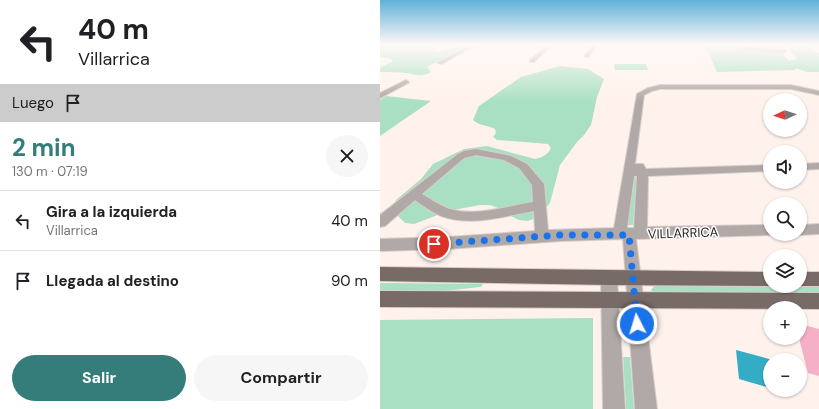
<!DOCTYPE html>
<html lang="es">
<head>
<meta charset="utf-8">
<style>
  body { margin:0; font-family:"DM Sans",sans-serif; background:#f6f6f6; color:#202124; height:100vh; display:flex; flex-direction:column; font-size:15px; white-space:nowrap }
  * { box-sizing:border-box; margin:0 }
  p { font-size:13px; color:#757577 }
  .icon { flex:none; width:22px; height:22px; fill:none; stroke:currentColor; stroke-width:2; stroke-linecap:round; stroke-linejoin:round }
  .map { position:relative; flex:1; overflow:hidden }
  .drawer { display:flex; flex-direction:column; background:#fff; width:380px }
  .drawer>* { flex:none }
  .guide { background:#fff; color:#202124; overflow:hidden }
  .needle { width:26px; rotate:266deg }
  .controls { position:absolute; left:383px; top:93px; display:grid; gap:8px }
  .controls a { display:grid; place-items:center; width:44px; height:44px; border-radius:50%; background:#fff; box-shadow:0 1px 3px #0004; font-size:20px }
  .pin { position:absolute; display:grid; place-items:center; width:34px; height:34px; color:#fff; margin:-17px; border:2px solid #fff; border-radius:50%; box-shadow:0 1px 4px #0007 }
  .me { position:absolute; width:44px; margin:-22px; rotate:355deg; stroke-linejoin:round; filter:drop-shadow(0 0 3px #0008) }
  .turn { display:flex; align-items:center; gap:14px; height:84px; padding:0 12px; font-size:18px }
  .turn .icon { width:52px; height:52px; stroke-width:2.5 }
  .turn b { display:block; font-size:28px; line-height:34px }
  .then { display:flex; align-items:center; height:38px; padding:0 12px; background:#0003; gap:8px; font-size:15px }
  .round { display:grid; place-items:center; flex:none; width:42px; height:42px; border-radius:21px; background:#f6f6f6 }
  .overview { display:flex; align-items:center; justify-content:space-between; height:68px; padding:0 12px }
  h1 { font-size:24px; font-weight:700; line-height:30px; color:#347d7b }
  .primary-button { display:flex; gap:8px; margin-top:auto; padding:8px 12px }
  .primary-button a { flex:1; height:46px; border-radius:24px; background:#347d7b; color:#fff; font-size:16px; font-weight:700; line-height:46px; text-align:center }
  .primary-button a+a { background:#f6f6f6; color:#202124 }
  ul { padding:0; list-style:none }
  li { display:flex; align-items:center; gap:12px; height:60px; padding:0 12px; border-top:1px solid #e0e0e0 }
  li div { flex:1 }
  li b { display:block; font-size:15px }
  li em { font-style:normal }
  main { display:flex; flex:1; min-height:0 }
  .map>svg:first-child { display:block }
  .green { fill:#a9e0c3 }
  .water { fill:#35acc6 }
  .building { fill:#f5afc7 }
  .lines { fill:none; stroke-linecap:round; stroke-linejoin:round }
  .minor-casing { stroke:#d9cdc7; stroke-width:2 }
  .major-casing { stroke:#d9cdc7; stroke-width:2 }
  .minor { fill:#b0a9a7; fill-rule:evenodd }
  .major { fill:#776a67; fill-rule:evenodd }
  .route { stroke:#1a73e8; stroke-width:7; stroke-dasharray:0 12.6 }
  .labels { text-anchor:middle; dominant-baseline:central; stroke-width:3; stroke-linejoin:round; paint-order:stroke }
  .street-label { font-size:13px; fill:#2a2421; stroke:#fff }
</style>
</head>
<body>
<main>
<section class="drawer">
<div class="guide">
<div class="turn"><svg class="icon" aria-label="left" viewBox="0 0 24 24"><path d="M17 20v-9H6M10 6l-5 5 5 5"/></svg><div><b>40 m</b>Villarrica</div></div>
<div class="then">Luego<svg class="icon" aria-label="arrive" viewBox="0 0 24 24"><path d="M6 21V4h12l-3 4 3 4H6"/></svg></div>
</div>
<div class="overview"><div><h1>2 min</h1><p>130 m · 07:19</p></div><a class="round"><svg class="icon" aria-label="close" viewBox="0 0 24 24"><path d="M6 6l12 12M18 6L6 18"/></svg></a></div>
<ul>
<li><svg class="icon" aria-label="left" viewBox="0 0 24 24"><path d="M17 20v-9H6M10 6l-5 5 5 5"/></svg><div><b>Gira a la izquierda</b><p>Villarrica</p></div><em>40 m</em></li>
<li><svg class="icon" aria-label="arrive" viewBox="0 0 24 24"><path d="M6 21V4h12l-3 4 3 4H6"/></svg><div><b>Llegada al destino</b></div><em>90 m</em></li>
</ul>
<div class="primary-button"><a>Salir</a><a>Compartir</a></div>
</section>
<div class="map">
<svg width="439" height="409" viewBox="0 0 439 409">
  <rect width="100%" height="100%" fill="#fff2ec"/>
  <g class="green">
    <path d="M15,45H59L54,49L56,52C69,51 74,45 88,45L47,67L51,72C42,78 35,74 26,73C18,72 9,72 0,72V68L13,61L9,58L0,57V50Z"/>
    <polygon points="325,45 364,45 366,46 397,48 409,61 416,59 417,57 412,54 410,49 402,45 430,45 433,50 439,53 439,72 427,72 415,68 416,70 337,72"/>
    <polygon points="234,64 266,64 268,70 235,70"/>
    <path d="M180,66L208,69L224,79L217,97L211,125L204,135L197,142L180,165L170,203L158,217L148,221L139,220L124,213L118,208L110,205H100L68,211L34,224L25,223L15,213L13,207L16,200L41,179L53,164L84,149L107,146L155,159C163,157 167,155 171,148L168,144L117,140L113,137L116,133L115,129C108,125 99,126 93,120L99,106L141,77Z"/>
    <polygon points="6,96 51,101 0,136 0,100"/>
    <polygon points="254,177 257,178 253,225 247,225"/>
    <polygon points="0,283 103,284 101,287 63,291 0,291"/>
    <polygon points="274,286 439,286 439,292 276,294 271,290"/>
    <polygon points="213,318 213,409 0,409 0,320"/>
    <polygon points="243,357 250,357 254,409 246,409"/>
  </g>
  <polygon class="water" points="356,350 393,360 390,360 390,388 359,379"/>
  <polygon class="building" points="420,324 439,329 439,376 428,373 420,342"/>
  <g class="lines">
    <g class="minor-casing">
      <g id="minor">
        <polygon points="5,45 11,45 0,50 0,46"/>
        <polygon points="90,45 95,45 62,64 57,63"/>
        <polygon points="168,45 172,45 154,62 150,62 150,60"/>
        <polygon points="213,45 217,45 209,57 205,57 204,56"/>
        <polygon points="360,46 403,49 406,51 403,53 358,49 357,48"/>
        <polygon points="26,80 29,82 28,83 0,98 0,93"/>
        <path d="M280,85H411L439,91V95L411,89H280L272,91L264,95L255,164H263L266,169L390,165V171L268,176L267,227L390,225V234H394L390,235L256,239L277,409H255L243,239L181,241L68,249L0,251V239L68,237L155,231L154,211C124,216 91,227 61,216C52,212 43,206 35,200L5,226L0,227V215L78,154L84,151L96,149L131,156L147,164L164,184L168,230L234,228L257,94L268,88ZM96,155L124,160L139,168L152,185L153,202C128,206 96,217 70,209C60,206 51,199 42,194L84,158ZM254,176H257L254,228H247Z"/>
        <polygon points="439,163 439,169 420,170 420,164"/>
        <polygon points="439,224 439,234 420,235 416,234 420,234 420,225"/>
        <polygon points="229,271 234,273 237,278 245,409 223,409 221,278 224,273"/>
      </g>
    </g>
    <g class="major-casing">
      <g id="major">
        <polygon points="0,267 390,272 391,286 229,285 0,281"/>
        <polygon points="420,272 439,272 439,286 419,286"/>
        <polygon points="0,291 439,293 439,309 0,307"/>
      </g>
    </g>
    <use href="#minor" class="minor"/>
    <use href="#major" class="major"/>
  </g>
  <linearGradient id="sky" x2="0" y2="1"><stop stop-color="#60b1da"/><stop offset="0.44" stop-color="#fff9f6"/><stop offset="1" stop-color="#fff9f6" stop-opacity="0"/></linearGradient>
  <rect width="439" height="102" fill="url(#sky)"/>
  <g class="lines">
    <polyline class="route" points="54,244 181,235 249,235 257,324"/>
  </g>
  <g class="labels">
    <g class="street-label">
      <text transform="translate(303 233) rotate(-2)">VILLARRICA</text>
    </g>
  </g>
</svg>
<div class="controls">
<a><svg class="needle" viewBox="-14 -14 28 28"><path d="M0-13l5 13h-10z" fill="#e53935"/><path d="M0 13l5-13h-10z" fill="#757577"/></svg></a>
<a><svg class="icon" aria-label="sound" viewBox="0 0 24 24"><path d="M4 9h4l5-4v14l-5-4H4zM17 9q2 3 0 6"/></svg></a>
<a><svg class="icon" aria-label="search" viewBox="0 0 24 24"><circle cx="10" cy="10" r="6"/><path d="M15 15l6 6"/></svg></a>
<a><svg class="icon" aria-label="layers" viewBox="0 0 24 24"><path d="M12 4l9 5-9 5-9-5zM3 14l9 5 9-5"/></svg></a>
<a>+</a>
<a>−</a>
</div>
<div class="pin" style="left:54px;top:244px;background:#d93025"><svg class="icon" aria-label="arrive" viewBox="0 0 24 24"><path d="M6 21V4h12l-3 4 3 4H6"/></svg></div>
<svg class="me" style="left:257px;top:324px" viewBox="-20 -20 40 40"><circle r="17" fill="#1a73e8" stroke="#fff" stroke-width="3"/><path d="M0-11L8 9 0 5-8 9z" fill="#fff"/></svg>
</div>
</main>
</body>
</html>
